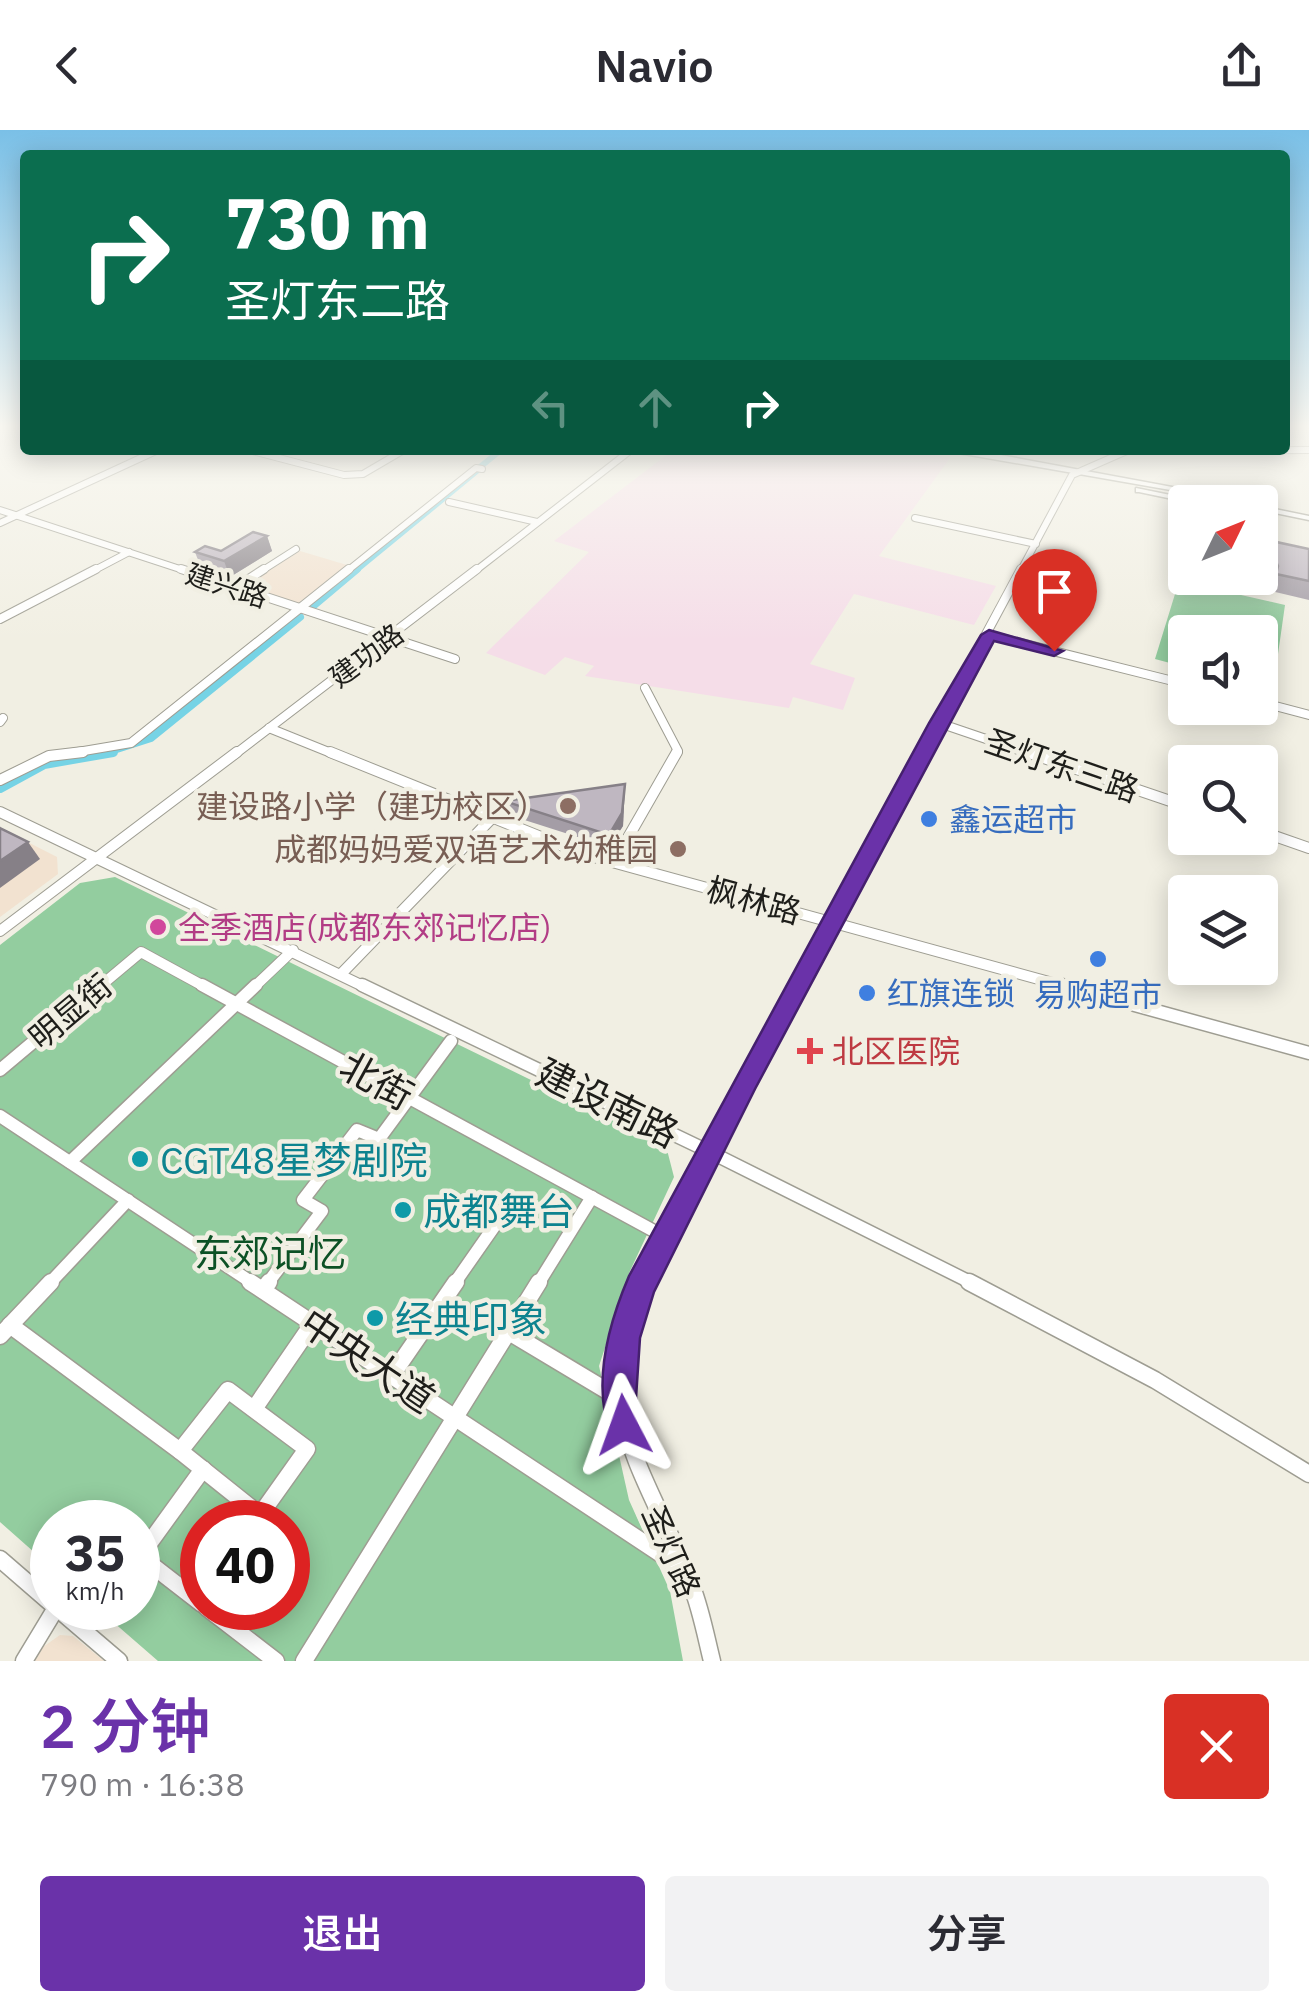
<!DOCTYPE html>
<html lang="zh">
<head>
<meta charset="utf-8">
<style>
  body { margin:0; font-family:"IBM Plex Sans","Noto Sans SC",sans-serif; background:#f2f2f3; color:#2b2b33; height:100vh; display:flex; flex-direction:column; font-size:38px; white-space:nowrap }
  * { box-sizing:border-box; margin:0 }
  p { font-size:32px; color:#7c7c81 }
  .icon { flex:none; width:55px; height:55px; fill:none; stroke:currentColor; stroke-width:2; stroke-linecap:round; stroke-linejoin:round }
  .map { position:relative; height:1531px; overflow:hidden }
  .panel { display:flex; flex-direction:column; background:#fff; flex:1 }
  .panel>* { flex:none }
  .banner { position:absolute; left:20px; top:20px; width:1270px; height:305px; border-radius:10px; box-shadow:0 5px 25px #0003; background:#0b6e4f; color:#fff; overflow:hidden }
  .needle { width:65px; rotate:47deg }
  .buttons { position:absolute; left:1168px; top:355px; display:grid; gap:20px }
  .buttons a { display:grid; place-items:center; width:110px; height:110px; border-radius:10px; background:#fff; box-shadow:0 5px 25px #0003; font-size:50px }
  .speed { position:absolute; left:30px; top:1370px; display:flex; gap:20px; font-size:50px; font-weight:700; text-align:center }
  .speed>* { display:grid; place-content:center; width:130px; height:130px; border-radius:50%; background:#fff; box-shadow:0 5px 25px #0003; line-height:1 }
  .speed small { font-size:25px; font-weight:400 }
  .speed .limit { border:15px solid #d22; background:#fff; color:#111 }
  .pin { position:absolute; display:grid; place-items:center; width:85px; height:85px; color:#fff; margin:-102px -42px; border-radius:50% 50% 50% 0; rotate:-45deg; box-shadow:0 0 10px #0007 }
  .pin .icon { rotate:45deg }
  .me { position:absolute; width:110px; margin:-55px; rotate:356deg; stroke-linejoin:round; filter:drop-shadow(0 0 8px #0008) }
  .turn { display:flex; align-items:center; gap:35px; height:210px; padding:0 40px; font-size:45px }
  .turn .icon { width:130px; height:130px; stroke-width:2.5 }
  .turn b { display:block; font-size:70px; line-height:85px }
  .lanes { display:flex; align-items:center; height:95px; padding:0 40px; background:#0003; justify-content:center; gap:50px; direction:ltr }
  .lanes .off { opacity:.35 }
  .round { display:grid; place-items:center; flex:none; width:105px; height:105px; border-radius:10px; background:#f2f2f3 }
  .summary { display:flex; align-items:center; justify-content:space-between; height:170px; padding:0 40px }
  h1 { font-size:60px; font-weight:600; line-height:75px; color:#6a32a9 }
  .cta { display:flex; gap:20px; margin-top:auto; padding:20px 40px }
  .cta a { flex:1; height:115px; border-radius:10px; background:#6a32a9; color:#fff; font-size:40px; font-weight:600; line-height:115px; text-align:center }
  .cta a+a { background:#f2f2f3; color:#2b2b33 }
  header { display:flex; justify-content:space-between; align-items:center; height:130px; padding:0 40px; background:#fff; font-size:45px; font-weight:600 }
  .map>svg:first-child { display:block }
  .commercial { fill:#f2e2d0 }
  .industrial { fill:#f5dde8 }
  .green { fill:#93cd9f; fill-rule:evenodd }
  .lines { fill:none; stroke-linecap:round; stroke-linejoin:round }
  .canal-far2 { stroke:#76d3e5; stroke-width:6 }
  .canal-far1 { stroke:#76d3e5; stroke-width:8 }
  .canal { stroke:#76d3e5; stroke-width:10 }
  .minor-far4-casing { stroke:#9e9d92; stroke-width:8 }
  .minor-far3-casing { stroke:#9e9d92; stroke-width:10 }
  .minor-far2-casing { stroke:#9e9d92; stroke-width:12 }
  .minor-far1-casing { stroke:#9e9d92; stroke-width:15 }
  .minor-casing { stroke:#9e9d92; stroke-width:19 }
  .major-casing { stroke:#9e9d92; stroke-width:3 }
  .minor-far4 { stroke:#fff; stroke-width:6 }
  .minor-far3 { stroke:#fff; stroke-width:8 }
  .minor-far2 { stroke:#fff; stroke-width:10 }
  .minor-far1 { stroke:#fff; stroke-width:12 }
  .minor { stroke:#fff; stroke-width:16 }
  .major { fill:#fff; fill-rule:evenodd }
  .wall { fill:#a49da6 }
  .shaded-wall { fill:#868087 }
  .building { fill:#bfb7c1; stroke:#868087; stroke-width:2.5 }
  .route { fill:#6a32a9; stroke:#45206e; stroke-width:2.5 }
  .education-dot { fill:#8d6e63; stroke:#f1efe3; stroke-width:4 }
  .shop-dot { fill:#3f7fe0; stroke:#f1efe3; stroke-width:4 }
  .hotel-dot { fill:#d1479c; stroke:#f1efe3; stroke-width:4 }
  .health-dot { fill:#e0444e; stroke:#f1efe3; stroke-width:4 }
  .culture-dot { fill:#0f9aa8; stroke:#f1efe3; stroke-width:4 }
  .labels { text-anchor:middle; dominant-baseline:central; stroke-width:9; stroke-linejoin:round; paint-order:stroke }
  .far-street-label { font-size:28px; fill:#1e1e1a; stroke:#f1efe3 }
  .street-label { font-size:32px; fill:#1e1e1a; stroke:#f1efe3 }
  .education-label { font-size:32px; fill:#785e54; stroke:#f1efe3; text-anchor:end }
  .shop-label { font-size:32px; fill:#366cbe; stroke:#f1efe3; text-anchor:start }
  .hotel-label { font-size:32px; fill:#b23c85; stroke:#f1efe3; text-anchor:start }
  .health-label { font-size:32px; fill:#be3a42; stroke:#f1efe3; text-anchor:start }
  .near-street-label { font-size:38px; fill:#1e1e1a; stroke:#f1efe3 }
  .near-culture-label { font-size:38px; fill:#0d838f; stroke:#f1efe3; text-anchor:start }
  .near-park-label { font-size:38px; fill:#0c5125; stroke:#f1efe3 }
</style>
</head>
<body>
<header><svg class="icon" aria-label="back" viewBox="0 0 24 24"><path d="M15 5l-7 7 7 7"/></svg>Navio<svg class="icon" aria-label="share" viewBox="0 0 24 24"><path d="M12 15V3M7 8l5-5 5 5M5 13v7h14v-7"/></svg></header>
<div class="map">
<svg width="1309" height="1531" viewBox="0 0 1309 1531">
  <rect width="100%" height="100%" fill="#f1efe3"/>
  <g class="commercial">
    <polygon points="300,421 347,435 296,475 244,456"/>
    <polygon points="0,698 57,727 58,744 0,787"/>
    <polygon points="60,1505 73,1506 104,1531 35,1531 43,1517"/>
  </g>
  <polygon class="industrial" points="673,320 909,320 950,328 879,426 996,456 974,495 854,464 810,534 855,548 843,580 793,567 789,578 585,546 594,536 565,527 545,545 486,523 589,422 554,411"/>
  <g class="green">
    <polygon points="1179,451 1285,475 1273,559 1260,556 1260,502 1185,502 1185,537 1155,529"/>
    <path d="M115,747L666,1016L674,1047L630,1141L599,1236L629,1370L670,1461L683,1531H158L97,1478H138V1392H52V1438L0,1392V815L80,753ZM202,1392H288V1478H202Z"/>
  </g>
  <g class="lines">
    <g class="canal-far2">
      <polyline points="480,337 501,320"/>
      <polyline points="354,442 478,340"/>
    </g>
    <g class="canal-far1">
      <polyline points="313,476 357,439"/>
      <polyline points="98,625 151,608 300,487"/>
    </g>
    <polyline class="canal" points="0,658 44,634 113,622"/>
    <g class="minor-far4-casing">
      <g id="minor-far4">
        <polyline points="249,320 344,345 363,344 404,320"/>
        <polyline points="1130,321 1309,320"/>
        <polyline points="449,372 537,392"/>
        <polyline points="0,380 189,442"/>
        <polyline points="915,388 1036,414"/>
        <polyline points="0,393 158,320"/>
        <polyline points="91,442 129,422"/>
        <polyline points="260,442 296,419"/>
        <polyline points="346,442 476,338 482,339"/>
        <polyline points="474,442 631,320"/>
        <polyline points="1020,442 1072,345 1129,320"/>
      </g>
    </g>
    <g class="minor-far3-casing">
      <g id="minor-far3">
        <polyline points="181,439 455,529"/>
        <polyline points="235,458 264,439"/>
        <polyline points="1252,460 1258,453 1256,448"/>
        <polyline points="0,489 96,439"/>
        <polyline points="989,505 1185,554"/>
        <polyline points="645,558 678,621 676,625"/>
        <polyline points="1260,572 1309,585"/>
        <polyline points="0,592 3,588"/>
        <polyline points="939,593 1033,625"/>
        <polyline points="269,598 336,625"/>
        <polyline points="60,625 131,613 349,439"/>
        <polyline points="234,625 477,439"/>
        <polyline points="921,625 1021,439"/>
      </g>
    </g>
    <g class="minor-far2-casing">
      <g id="minor-far2">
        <polyline points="330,622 583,724 1071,858"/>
        <polyline points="1026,622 1185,676"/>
        <polyline points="0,650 49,626 83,622"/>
        <polyline points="0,682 367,858"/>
        <polyline points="1260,701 1309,718"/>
        <polyline points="614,732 677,622"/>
        <polyline points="0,801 237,622"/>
        <polyline points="342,843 491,689"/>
        <polyline points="98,858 141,822 207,858"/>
        <polyline points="253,858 293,820"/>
        <polyline points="796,858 923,622"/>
      </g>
    </g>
    <g class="minor-far1-casing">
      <g id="minor-far1">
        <polyline points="202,855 665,1107"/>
        <polyline points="362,855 710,1022 974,1154"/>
        <polyline points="1062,855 1309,923"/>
        <polyline points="0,940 101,855"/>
        <polyline points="0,986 254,1154"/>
        <polyline points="70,1032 256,855"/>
        <polyline points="49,1154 128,1070"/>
        <polyline points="267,1154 322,1081 303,1070 357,1000 379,1009 451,911"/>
        <polyline points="454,1154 498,1091"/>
        <polyline points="538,1154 592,1067"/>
        <polyline points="642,1154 797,855"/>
      </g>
    </g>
    <g class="minor-casing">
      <g id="minor">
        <polyline points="250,1152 682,1438"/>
        <path d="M643,1152C582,1277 651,1347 692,1457C701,1480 706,1507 712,1531"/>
        <polyline points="969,1152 1155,1250 1309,1344"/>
        <polyline points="263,1160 269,1152"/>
        <polyline points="10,1195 180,1321"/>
        <polyline points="509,1202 619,1268"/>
        <polyline points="0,1206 51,1152"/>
        <polyline points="392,1245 456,1152"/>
        <polygon points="228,1260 307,1319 260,1385 180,1321"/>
        <polyline points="254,1279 313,1193"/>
        <polyline points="0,1429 52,1474"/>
        <polyline points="202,1474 140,1426 203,1339"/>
        <polyline points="57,1478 119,1531"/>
        <polyline points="207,1478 276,1531"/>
        <polyline points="24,1531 56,1478"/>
        <polyline points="304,1531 539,1152"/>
      </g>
    </g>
    <g class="major-casing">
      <g id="major">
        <polygon points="941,320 973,320 1253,372 1239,372"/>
        <polygon points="1136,358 1195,370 1199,372 1187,372 1139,362 1136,362"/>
        <polygon points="1260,376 1309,386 1309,390 1260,380"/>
      </g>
    </g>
    <use href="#minor-far4" class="minor-far4"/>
    <use href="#minor-far3" class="minor-far3"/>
    <use href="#minor-far2" class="minor-far2"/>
    <use href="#minor-far1" class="minor-far1"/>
    <use href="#minor" class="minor"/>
    <use href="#major" class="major"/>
  </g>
  <g class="wall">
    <polygon points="267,406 272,421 230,447 201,438 195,422 221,421"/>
    <polygon points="1267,410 1309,419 1309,470 1267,460 1269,452 1260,430 1260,423"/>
    <polygon points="625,654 623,696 609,717 506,684 504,671"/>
  </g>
  <g class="shaded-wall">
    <polygon points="267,406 272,421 230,447 224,431"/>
    <polygon points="625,654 623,696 609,717 609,705"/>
    <polygon points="28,712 40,729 0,758 0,731"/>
  </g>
  <g class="building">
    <polygon points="253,402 267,406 224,431 195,422 205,416 221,421"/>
    <polygon points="1267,410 1309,419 1309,451 1276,444 1278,436"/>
    <polygon points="625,654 622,683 609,705 504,671"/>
    <polygon points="0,698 28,712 0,731"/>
  </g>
  <linearGradient id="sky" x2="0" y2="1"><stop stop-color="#7ac0e7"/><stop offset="0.58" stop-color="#f9f8f2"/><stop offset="1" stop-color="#f9f8f2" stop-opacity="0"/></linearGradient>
  <rect width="1309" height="511" fill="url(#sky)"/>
  <path class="route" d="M989,500L1063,521L1054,526L994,511L755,959L654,1162L640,1208L636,1268L642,1295L637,1308L624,1313L612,1308C591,1256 608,1195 629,1146L929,593L981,505Z"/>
  <g class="education-dot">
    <circle cx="568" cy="676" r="10"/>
    <circle cx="678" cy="719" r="10"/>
  </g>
  <g class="shop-dot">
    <circle cx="929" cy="689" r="10"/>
    <circle cx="1098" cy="829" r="10"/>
    <circle cx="867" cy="863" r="10"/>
  </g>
  <circle class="hotel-dot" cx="158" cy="797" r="10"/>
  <path class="health-dot" d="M805 906h10v10h10v10h-10v10h-10v-10h-10v-10h10z"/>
  <g class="culture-dot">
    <circle cx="140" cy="1029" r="10"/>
    <circle cx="403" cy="1080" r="10"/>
    <circle cx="375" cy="1188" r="10"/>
  </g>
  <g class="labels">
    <g class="far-street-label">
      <text transform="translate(227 455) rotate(18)">建兴路</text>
      <text transform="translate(366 525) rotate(-37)">建功路</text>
    </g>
    <g class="street-label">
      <text transform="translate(1062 635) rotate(19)">圣灯东三路</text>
      <text transform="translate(754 770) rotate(15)">枫林路</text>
      <text transform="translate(70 881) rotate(-40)">明显街</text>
      <text transform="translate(672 1421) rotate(66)">圣灯路</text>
    </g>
    <g class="education-label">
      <text x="548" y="676">建设路小学（建功校区）</text>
      <text x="658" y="719">成都妈妈爱双语艺术幼稚园</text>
    </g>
    <g class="shop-label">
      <text x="949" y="689">鑫运超市</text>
      <text x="887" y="863">红旗连锁</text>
      <text x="1098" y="864" text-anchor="middle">易购超市</text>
    </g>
    <g class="hotel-label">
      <text x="178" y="797">全季酒店(成都东郊记忆店)</text>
    </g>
    <g class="health-label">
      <text x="832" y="921">北区医院</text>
    </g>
    <g class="near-street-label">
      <text transform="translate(377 950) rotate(29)">北街</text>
      <text transform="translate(608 972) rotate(26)">建设南路</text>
      <text transform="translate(368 1230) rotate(34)">中央大道</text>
    </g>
    <g class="near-culture-label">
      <text x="160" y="1029">CGT48星梦剧院</text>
      <text x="423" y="1080">成都舞台</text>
      <text x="395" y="1188">经典印象</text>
    </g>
    <g class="near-park-label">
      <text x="270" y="1122">东郊记忆</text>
    </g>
  </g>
</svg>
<div class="buttons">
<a><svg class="needle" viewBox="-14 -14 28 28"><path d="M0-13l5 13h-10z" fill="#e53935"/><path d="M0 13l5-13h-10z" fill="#7c7c81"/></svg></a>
<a><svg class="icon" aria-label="sound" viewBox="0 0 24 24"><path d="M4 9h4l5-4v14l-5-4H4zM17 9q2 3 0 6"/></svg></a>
<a><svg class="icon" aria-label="search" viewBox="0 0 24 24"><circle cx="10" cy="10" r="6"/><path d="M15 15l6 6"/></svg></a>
<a><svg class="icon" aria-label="layers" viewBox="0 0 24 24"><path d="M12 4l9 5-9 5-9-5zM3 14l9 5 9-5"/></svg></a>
</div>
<div class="speed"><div>35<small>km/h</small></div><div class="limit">40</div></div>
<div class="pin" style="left:1054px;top:521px;background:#d93025"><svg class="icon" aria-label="arrive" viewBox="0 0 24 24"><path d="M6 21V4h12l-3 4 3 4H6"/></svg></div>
<svg class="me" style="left:624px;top:1295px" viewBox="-20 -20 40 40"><path d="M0-17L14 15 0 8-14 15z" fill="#6a32a9" stroke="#fff" stroke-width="4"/></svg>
<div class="banner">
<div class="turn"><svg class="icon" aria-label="right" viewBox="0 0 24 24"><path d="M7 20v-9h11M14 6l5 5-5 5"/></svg><div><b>730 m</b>圣灯东二路</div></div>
<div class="lanes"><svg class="icon off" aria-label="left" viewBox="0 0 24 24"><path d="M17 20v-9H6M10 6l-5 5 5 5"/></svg><svg class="icon off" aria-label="ahead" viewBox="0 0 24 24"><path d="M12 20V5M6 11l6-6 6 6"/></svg><svg class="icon" aria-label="right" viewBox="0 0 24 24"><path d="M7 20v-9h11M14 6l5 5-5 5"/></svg></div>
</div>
</div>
<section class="panel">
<div class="summary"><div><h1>2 分钟</h1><p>790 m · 16:38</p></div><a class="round" style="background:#d93025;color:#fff"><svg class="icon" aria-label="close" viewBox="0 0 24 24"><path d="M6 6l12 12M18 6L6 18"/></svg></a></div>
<div class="cta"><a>退出</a><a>分享</a></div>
</section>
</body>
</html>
